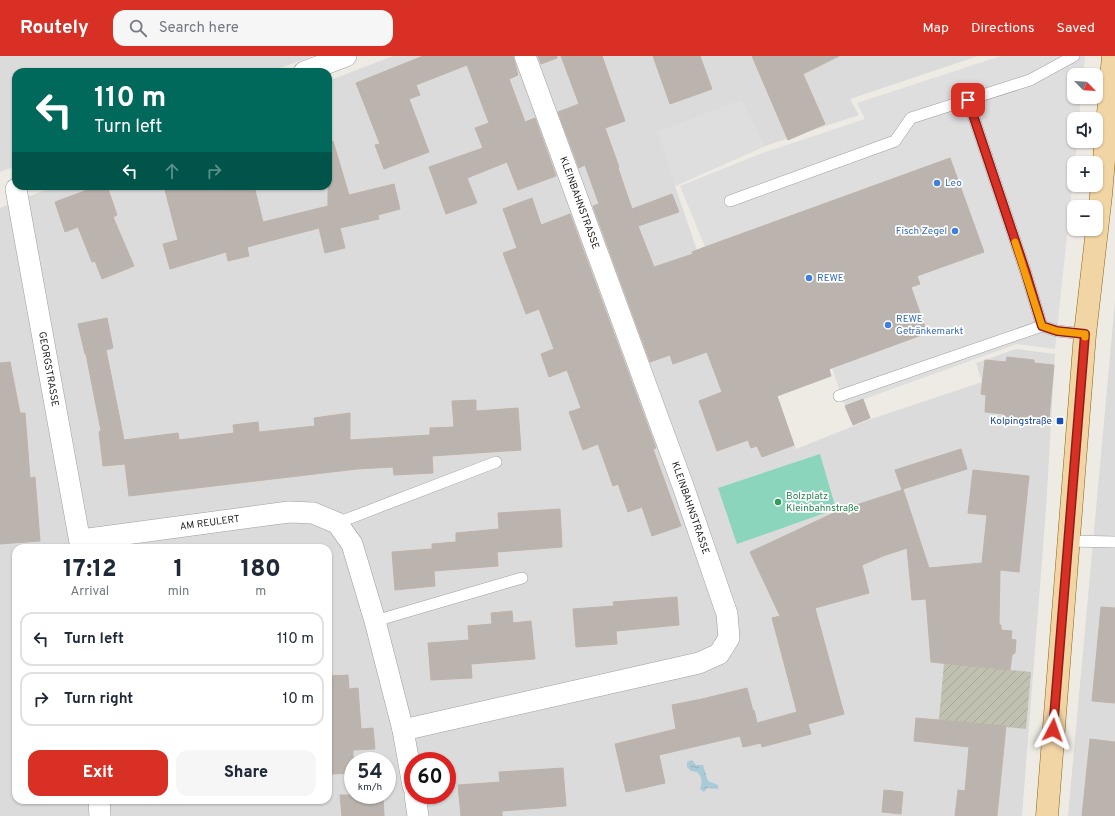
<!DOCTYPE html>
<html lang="en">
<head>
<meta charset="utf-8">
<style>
  body { margin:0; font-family:Overpass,sans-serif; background:#f6f6f7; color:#1f2937; height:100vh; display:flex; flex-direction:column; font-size:15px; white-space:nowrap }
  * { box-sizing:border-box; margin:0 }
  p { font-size:13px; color:#747a83 }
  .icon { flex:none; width:22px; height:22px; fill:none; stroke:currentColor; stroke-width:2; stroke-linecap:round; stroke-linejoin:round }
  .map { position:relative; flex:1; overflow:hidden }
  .details { position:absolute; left:12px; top:488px; width:320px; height:260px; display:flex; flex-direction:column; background:#fff; border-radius:12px; box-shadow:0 1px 3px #0004 }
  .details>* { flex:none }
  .hud { position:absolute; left:12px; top:12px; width:320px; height:122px; border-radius:12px; box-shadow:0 1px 3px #0004; background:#00695c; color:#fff; overflow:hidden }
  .needle { width:26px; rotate:114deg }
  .tools { position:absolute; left:1067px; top:12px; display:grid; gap:8px }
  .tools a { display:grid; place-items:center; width:36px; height:36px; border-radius:8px; background:#fff; box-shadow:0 1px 3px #0004; font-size:20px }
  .speed { position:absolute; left:344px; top:696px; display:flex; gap:8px; font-size:20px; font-weight:700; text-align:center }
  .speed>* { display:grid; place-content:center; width:52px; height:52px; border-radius:50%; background:#fff; box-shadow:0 1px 3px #0004; line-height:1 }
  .speed small { font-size:10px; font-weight:400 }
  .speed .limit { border:6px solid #d22; background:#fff; color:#111 }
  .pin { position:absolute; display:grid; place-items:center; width:34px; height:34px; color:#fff; margin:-17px; border-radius:8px; box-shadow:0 2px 6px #0006 }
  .me { position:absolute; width:44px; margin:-22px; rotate:4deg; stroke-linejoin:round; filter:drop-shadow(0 0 3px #0008) }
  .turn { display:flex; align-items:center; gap:14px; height:84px; padding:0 16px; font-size:18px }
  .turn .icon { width:52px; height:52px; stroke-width:2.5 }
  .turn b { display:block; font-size:28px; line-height:34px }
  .lanes { display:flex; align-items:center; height:38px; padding:0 16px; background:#0003; justify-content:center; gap:20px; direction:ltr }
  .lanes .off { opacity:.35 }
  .eta { display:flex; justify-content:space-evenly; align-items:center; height:68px; text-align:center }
  .eta b { font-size:24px; font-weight:800; line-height:28px }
  .primary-button { display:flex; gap:8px; margin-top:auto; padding:8px 16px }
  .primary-button a { flex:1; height:46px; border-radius:12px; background:#d93025; color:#fff; font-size:16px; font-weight:800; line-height:46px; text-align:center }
  .primary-button a+a { background:#f6f6f7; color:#1f2937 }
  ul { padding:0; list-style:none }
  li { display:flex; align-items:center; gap:12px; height:54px; margin:0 8px 6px; padding:0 8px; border:2px solid #e0e1e3; border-radius:12px }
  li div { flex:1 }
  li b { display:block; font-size:15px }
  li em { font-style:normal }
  header { display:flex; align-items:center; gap:24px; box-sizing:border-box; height:56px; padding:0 20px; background:#d93025; color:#fff }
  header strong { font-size:19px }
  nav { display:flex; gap:22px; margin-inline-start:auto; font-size:14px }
  .search { width:280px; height:36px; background:#f6f6f7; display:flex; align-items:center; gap:10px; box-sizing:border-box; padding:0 14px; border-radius:12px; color:#747a83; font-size:15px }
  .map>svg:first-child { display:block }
  .residential { fill:#dcdbdb; fill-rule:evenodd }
  .construction { fill:url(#construction-furrows) }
  .pitch { fill:#8ad5bc }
  .parking { fill:#dedede }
  .water { fill:url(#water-ripples) }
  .building { fill:#bbb4ae; stroke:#beb3a9 }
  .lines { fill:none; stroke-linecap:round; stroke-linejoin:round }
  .lane-casing { stroke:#9f9f9f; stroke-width:12 }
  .street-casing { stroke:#9f9f9f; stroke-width:22 }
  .primary-casing { stroke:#88660f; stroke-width:23 }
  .lane { stroke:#fff; stroke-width:11 }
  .street { stroke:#fff; stroke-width:21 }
  .primary { stroke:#f2d5a5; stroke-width:22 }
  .route-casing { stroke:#8d1f18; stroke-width:10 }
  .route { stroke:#d93025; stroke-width:7 }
  .slow { stroke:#f59e0b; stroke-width:7 }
  .shop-dot { fill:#3f7fe0; stroke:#fff; stroke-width:1.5 }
  .transit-dot { fill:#1a4fb4; stroke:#fff; stroke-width:1.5 }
  .leisure-dot { fill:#2e9e5b; stroke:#fff; stroke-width:1.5 }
  .labels { text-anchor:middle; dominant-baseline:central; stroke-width:3.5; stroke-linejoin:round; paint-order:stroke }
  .shop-label { font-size:10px; fill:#366cbe; stroke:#fff; text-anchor:start }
  .street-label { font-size:10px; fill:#1e1e1e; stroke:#fff }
  .transit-label { font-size:10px; fill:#164399; stroke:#fff; text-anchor:end }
  .leisure-label { font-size:10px; fill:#27864d; stroke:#fff; text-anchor:start }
</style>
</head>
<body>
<header>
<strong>Routely</strong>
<div class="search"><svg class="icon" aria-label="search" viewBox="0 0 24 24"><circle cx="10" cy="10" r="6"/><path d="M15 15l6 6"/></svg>Search here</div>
<nav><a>Map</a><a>Directions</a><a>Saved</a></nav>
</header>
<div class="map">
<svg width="1115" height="760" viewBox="0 0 1115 760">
  <defs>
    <pattern id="construction-furrows" width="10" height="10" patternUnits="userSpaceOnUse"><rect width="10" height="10" fill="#c1c1b1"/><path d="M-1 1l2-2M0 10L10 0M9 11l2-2" fill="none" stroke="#a5a598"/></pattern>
    <pattern id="water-ripples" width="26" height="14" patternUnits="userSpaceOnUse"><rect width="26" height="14" fill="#a9cad7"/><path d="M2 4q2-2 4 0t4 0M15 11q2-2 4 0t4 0" fill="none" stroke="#91adb8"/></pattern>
  </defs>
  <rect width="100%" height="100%" fill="#eeebe5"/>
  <g class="residential">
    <polygon points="0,0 313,0 269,16 16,16 16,110 0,116"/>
    <path d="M393,0H978L850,43L859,59L765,90L675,130L697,194L692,196L693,198L620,224L649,306L723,279L774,332L796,393L871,363L982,326L976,307L1016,293L1055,298L1046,453L1022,760H0V152L55,130H328V25ZM16,492H328V744H16ZM353,705H387V739H353ZM413,705H447V739H413Z"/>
    <polygon points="1115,245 1115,760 1068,760"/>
  </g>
  <polygon class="construction" points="944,607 1031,616 1026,673 939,664"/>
  <polygon class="pitch" points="820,398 836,453 737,488 718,432"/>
  <g class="parking">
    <polygon points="1001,0 1085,0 1083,19 1074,19 1074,41 1081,41 1079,63 1074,63 1074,85 1077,85 1055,293 1017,288 845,350 832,312 902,235 919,228 914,213 929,207 932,215 982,197 943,105 705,191 680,130 760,98 865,63 857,47"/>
    <polygon points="741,44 765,90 675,130 658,75"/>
  </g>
  <path class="water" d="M692,704L696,709H703L708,725L718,729V733L707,732L704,736L700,733C702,726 703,722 697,716L691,715L687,711V706Z"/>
  <g class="building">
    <polygon points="423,0 513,0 518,19 509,23 525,66 535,62 556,120 518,134 507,106 467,122 477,147 446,158 429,111 483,92 475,72 489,67 467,9 416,29 420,39 409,43 429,96 384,113 375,89 380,88 356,27"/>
    <polygon points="538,0 557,0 557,2 541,8"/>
    <polygon points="561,0 602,0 625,65 605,72 619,111 618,112 632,153 672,138 679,156 638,170 654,211 693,198 692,196 705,191 950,102 984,196 917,220 920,228 911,231 927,277 829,313 831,320 777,340 794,389 762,401 757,390 751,392 748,384 717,395 699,345 722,336 707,296 673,308 670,299 650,306 593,150 599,148 585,109 579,112 558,56 579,48"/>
    <polygon points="653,0 700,0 712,33 670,48"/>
    <polygon points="752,0 839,0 803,18 825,68 788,84"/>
    <polygon points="333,85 349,139 394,128 400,153 378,159 379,163 340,172 345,192 325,197 319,172 247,191 249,200 228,205 226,196 170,213 163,188 178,184 164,130 254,130 263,166 328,150 328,86"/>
    <polygon points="98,130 107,130 117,159 113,161 134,210 102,223 95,205 92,206 78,171 65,176 55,146"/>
    <polygon points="532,142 541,169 570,158 656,392 653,393 681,470 652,480 642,451 628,456 618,428 613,430 598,388 583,394 569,356 581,352 567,314 549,321 541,298 554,293 539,253 526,258 503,197 517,192 503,153"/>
    <polygon points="107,262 113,292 106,294 124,384 178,377 179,384 234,377 233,369 258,366 259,376 315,370 314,362 350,357 350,384 430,379 430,372 454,371 452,345 476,344 476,355 518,352 521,394 432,400 433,417 394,419 393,411 357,413 129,440 125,408 103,410 99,376 101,375 86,298 85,298 78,268"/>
    <polygon points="1007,301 1034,304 1034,307 1054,309 1049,362 1028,361 1028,368 1003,366 1004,358 985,356 986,339 981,338 985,304 1006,306"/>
    <polygon points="10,306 20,357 25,357 30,422 35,421 40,485 0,488 0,307"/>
    <polygon points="863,343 870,362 853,369 845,350"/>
    <polygon points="961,393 967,413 903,433 929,512 982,507 987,459 968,457 973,414 1029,420 1019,516 1000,514 999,569 1001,569 1001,574 1012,575 1011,583 1016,584 1015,597 1012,599 1010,614 931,606 926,543 912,544 907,492 883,500 862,509 869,537 815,552 844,658 808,668 811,678 762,691 761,687 743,691 740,680 659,699 665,727 626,736 615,688 676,673 672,649 702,643 747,632 753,655 754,654 757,667 797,656 772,562 780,560 750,496 838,455 902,434 895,414"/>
    <polygon points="560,453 562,491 497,496 498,510 434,515 435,530 395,534 392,496 432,493 432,488 456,486 456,477 499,473 498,457"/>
    <polygon points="677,541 679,569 616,575 617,588 576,591 573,553 614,550 613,546"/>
    <polygon points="1101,551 1115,552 1115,647 1092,645"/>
    <polygon points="512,555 513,567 531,565 535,603 471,608 472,622 431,624 428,587 469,584 468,570 492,568 491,557"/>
    <polygon points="348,619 349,633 358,632 361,673 373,672 375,693 353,694 353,717 332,718 330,696 328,696 328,620"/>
    <polygon points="916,662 1006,670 997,760 955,760 958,734 965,735 969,691 914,685"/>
    <polygon points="1090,683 1115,686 1115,760 1082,760"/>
    <polygon points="563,712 566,750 502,755 502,760 461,760 458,729 500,726 499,716"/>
    <polygon points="884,734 903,736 901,758 882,756"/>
    <polygon points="340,739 383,739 384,760 342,760"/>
  </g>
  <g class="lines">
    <g class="lane-casing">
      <g id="lane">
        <polyline points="968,44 1025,214 1042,270"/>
        <polyline points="730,145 895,85 911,62 1030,24 1074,0"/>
        <polyline points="839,340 1042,270 1057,275 1085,278"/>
        <polyline points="337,467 496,406"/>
        <polyline points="1068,485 1115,486"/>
        <polyline points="375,565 522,522"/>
      </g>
    </g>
    <g class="street-casing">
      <g id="street">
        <polyline points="304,16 346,0"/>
        <path id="s1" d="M16,133L81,492"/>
        <path id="s2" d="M81,484L289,456L313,457L337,467L352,488L375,565L403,674L413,730"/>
        <polyline points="403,674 699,607 719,598 729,582 727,558 683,430 525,0"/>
        <polyline points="415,739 418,760"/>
        <polyline points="99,744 100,760"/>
      </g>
    </g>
    <g class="primary-casing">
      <polyline id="primary" points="1047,760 1085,278 1101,139 1113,0"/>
    </g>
    <use href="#lane" class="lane"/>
    <use href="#street" class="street"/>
    <use href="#primary" class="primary"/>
  </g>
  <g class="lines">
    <g class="route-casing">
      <polyline id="route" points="968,44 1025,214 1042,270 1057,275 1085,278 1053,674"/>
    </g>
    <use href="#route" class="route"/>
    <polyline class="slow" points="1015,186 1042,270 1057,275 1085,278 1085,281"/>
  </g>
  <g class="shop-dot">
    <circle cx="937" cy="127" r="4"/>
    <circle cx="955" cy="175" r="4"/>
    <circle cx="809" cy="222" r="4"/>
    <circle cx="888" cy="269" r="4"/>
  </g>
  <rect class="transit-dot" x="1056" y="361" width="8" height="8" rx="2"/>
  <circle class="leisure-dot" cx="778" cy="446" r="4"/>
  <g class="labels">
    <g class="shop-label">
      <text x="945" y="127">Leo</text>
      <text x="947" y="175" text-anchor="end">Fisch Zegel</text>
      <text x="817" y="222">REWE</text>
      <text x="896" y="263">REWE<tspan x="896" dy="12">Getränkemarkt</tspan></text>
    </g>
    <g class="street-label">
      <text transform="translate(579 147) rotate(70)">KLEINBAHNSTRASSE</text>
      <text stroke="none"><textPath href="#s1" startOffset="183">GEORGSTRASSE</textPath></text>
      <text transform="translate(690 452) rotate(71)">KLEINBAHNSTRASSE</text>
      <text stroke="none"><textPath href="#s2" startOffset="130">AM REULERT</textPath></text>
    </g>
    <g class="transit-label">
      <text x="1052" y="365">Kolpingstraße</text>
    </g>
    <g class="leisure-label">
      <text x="786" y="440">Bolzplatz<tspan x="786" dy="12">Kleinbahnstraße</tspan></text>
    </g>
  </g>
</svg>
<div class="tools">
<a><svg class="needle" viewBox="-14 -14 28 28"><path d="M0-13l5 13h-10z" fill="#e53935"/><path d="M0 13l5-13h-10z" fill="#747a83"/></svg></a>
<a><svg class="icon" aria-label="sound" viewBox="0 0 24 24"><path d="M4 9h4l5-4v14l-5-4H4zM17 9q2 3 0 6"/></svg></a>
<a>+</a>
<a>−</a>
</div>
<div class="speed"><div>54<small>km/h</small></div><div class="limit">60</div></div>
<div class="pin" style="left:968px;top:44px;background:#d93025"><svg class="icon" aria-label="arrive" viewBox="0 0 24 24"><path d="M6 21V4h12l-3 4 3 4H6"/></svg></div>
<svg class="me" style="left:1053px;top:674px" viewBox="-20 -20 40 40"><path d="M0-17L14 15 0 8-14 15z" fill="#d93025" stroke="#fff" stroke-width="4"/></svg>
<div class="hud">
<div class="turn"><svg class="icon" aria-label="left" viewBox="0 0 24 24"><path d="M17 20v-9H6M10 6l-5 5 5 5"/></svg><div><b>110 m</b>Turn left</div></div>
<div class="lanes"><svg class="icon" aria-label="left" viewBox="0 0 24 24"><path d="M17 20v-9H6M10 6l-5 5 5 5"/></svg><svg class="icon off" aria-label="ahead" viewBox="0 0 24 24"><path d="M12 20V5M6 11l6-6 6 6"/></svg><svg class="icon off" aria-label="right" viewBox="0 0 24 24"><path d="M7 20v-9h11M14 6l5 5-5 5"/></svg></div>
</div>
<section class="details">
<div class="eta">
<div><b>17:12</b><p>Arrival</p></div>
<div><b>1</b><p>min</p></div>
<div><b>180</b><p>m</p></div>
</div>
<ul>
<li><svg class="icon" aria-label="left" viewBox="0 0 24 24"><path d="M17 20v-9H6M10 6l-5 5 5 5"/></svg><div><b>Turn left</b></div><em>110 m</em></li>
<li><svg class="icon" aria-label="right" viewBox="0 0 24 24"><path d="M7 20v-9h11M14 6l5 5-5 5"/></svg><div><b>Turn right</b></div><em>10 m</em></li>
</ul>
<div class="primary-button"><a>Exit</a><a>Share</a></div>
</section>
</div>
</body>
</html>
